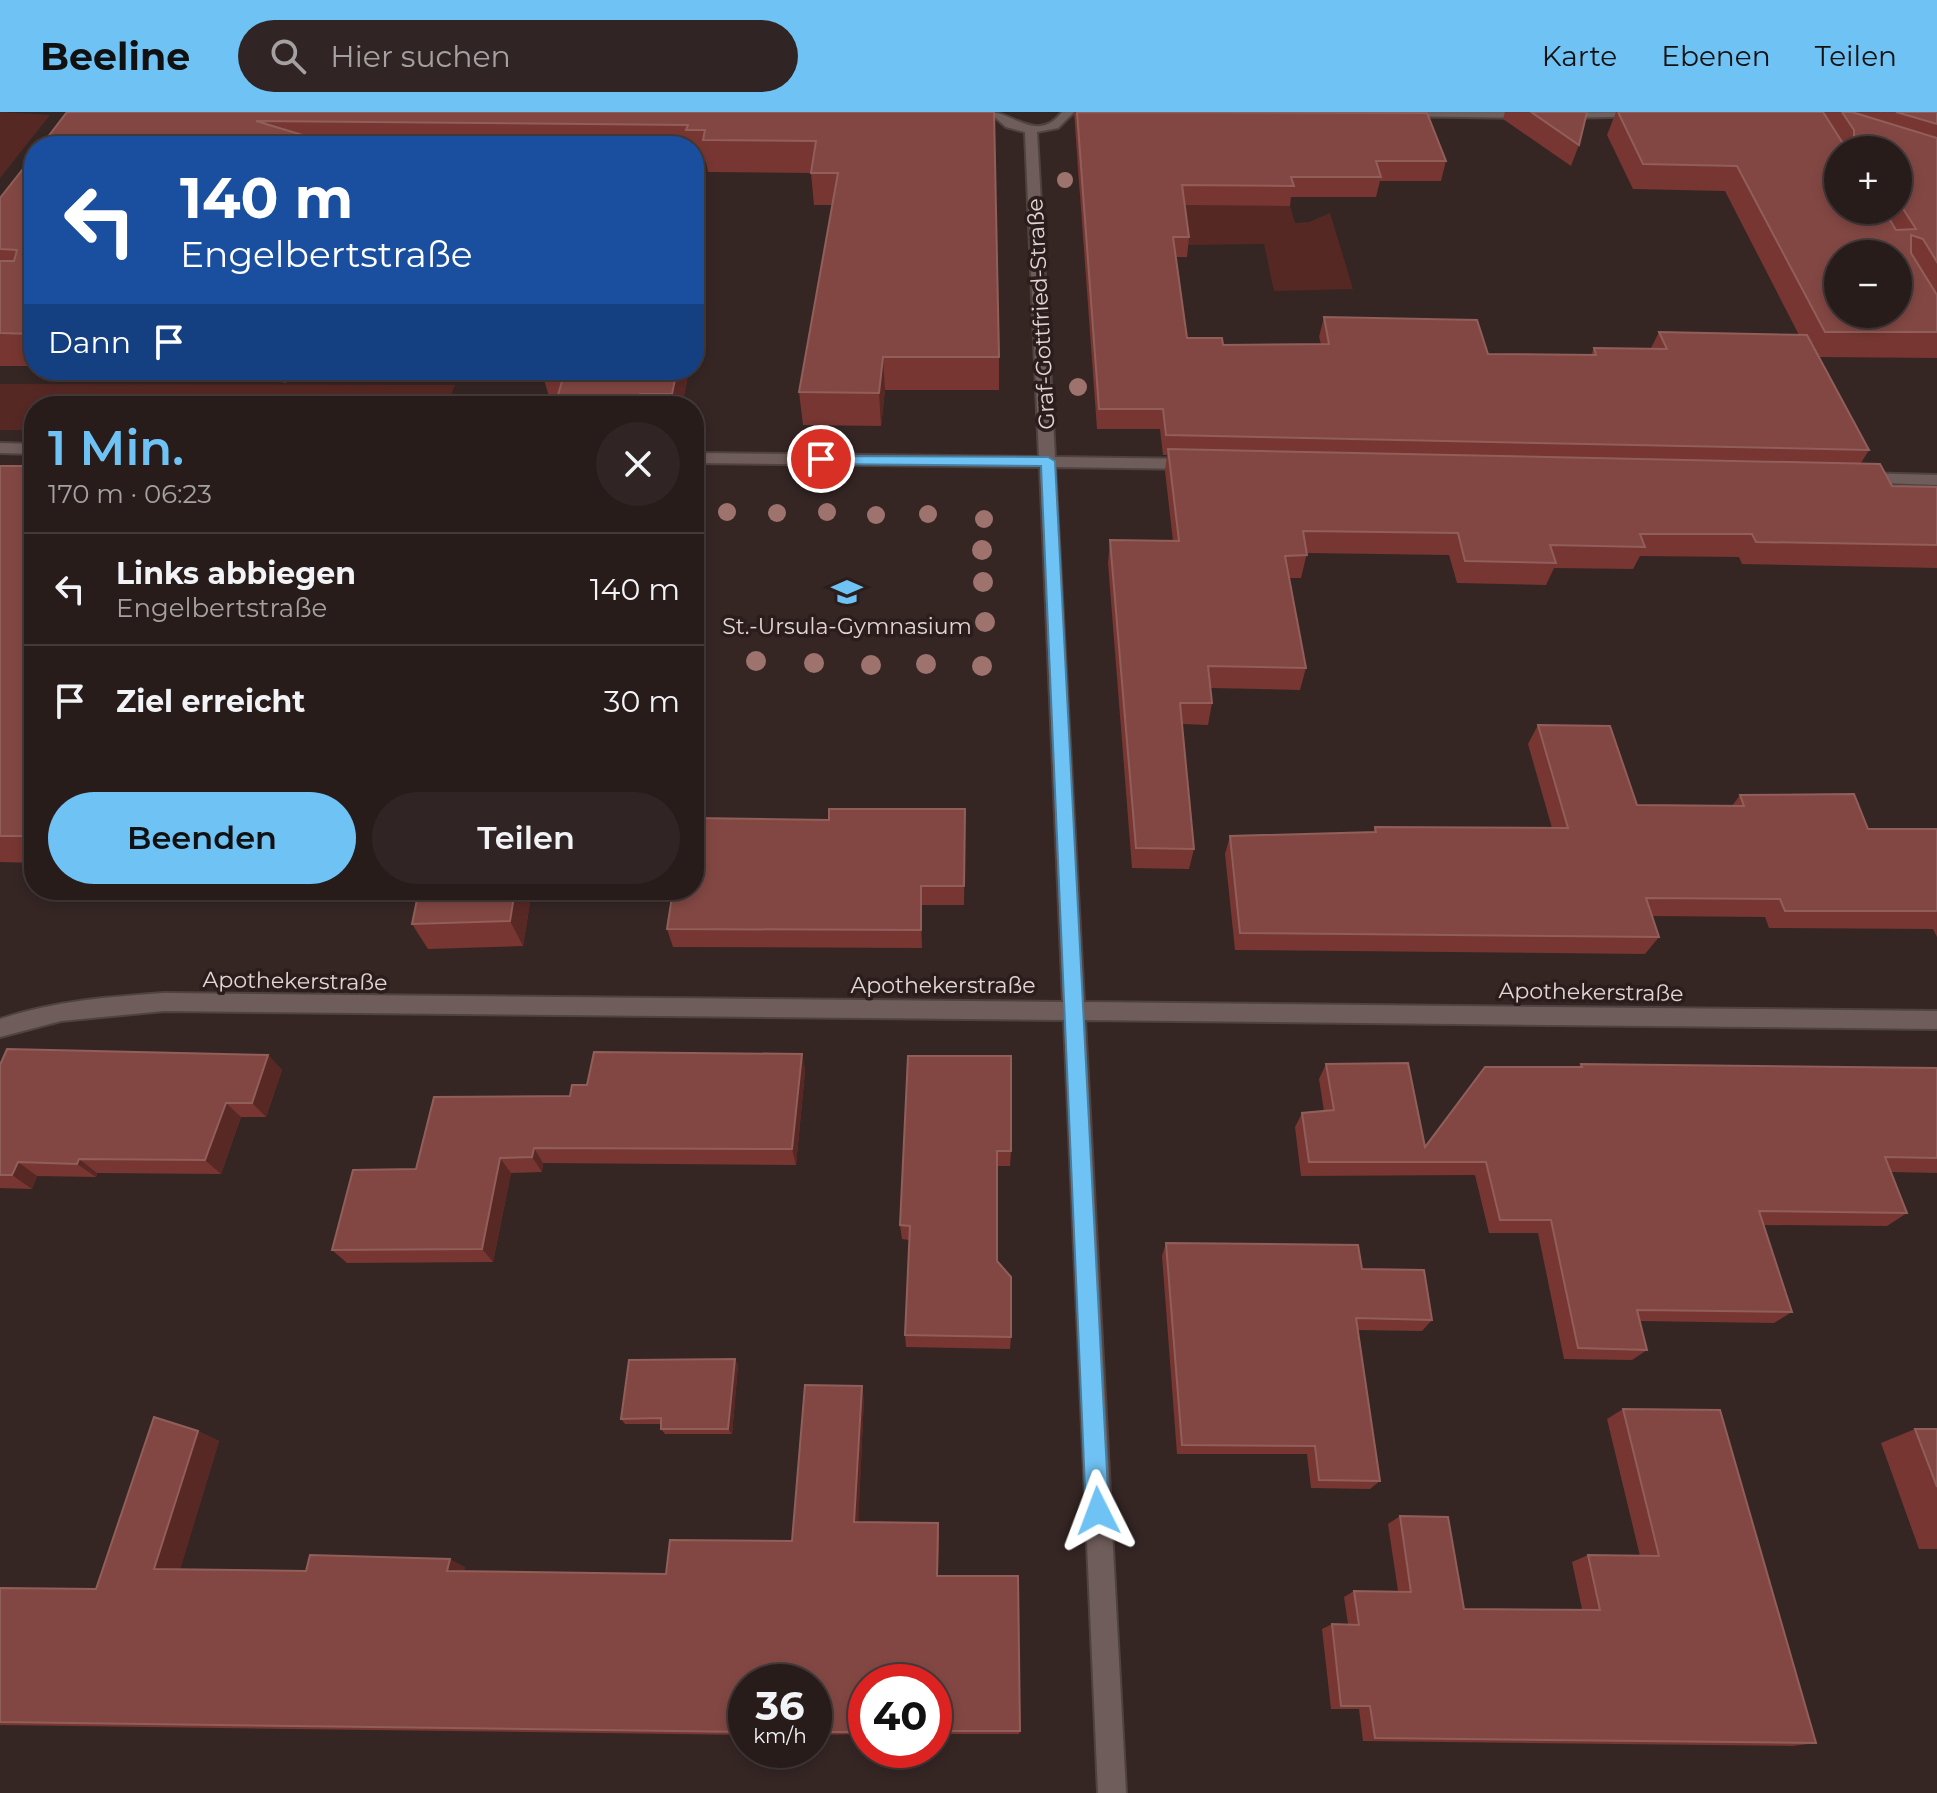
<!DOCTYPE html>
<html lang="de">
<head>
<meta charset="utf-8">
<style>
  body { margin:0; font-family:Montserrat,sans-serif; background:#302524; color:#f1f3f6; height:100vh; display:flex; flex-direction:column; font-size:30px; white-space:nowrap }
  * { box-sizing:border-box; margin:0 }
  p { font-size:26px; color:#a5a1a3 }
  .icon { flex:none; width:44px; height:44px; fill:none; stroke:currentColor; stroke-width:2; stroke-linecap:round; stroke-linejoin:round }
  .map { position:relative; flex:1; overflow:hidden }
  .panel { position:absolute; left:24px; top:284px; width:680px; height:504px; display:flex; flex-direction:column; background:#281c1b; border-radius:32px; box-shadow:0 4px 12px #0003,0 0 0 2px #443a3a }
  .panel>* { flex:none }
  .banner { position:absolute; left:24px; top:24px; width:680px; height:244px; border-radius:32px; box-shadow:0 4px 12px #0003,0 0 0 2px #443a3a; background:#1a4fa0; color:#fff; overflow:hidden }
  .buttons { position:absolute; left:1824px; top:24px; display:grid; gap:16px }
  .buttons a { display:grid; place-items:center; width:88px; height:88px; border-radius:50%; background:#281c1b; box-shadow:0 4px 12px #0003,0 0 0 2px #443a3a; font-size:40px }
  .speed { position:absolute; left:728px; top:1552px; display:flex; gap:16px; font-size:40px; font-weight:700; text-align:center }
  .speed>* { display:grid; place-content:center; width:104px; height:104px; border-radius:50%; background:#281c1b; box-shadow:0 4px 12px #0003,0 0 0 2px #443a3a; line-height:1 }
  .speed small { font-size:20px; font-weight:400 }
  .speed .limit { border:12px solid #d22; background:#fff; color:#111 }
  .pin { position:absolute; display:grid; place-items:center; width:68px; height:68px; color:#fff; margin:-34px; border:4px solid #fff; border-radius:50%; box-shadow:0 2px 8px #0007 }
  .me { position:absolute; width:88px; margin:-44px; rotate:357deg; stroke-linejoin:round; filter:drop-shadow(0 0 6px #0008) }
  .turn { display:flex; align-items:center; gap:28px; height:168px; padding:0 24px; font-size:36px }
  .turn .icon { width:104px; height:104px; stroke-width:2.5 }
  .turn b { display:block; font-size:56px; line-height:68px }
  .then { display:flex; align-items:center; height:76px; padding:0 24px; background:#0003; gap:16px; font-size:30px }
  .round { display:grid; place-items:center; flex:none; width:84px; height:84px; border-radius:42px; background:#302524 }
  .headline { display:flex; align-items:center; justify-content:space-between; height:136px; padding:0 24px }
  h1 { font-size:48px; font-weight:600; line-height:60px; color:#6fc2f4 }
  .button { display:flex; gap:16px; margin-top:auto; padding:16px 24px }
  .button a { flex:1; height:92px; border-radius:48px; background:#6fc2f4; color:#111; font-size:32px; font-weight:600; line-height:92px; text-align:center }
  .button a+a { background:#302524; color:#f1f3f6 }
  ul { padding:0; list-style:none }
  li { display:flex; align-items:center; gap:24px; height:112px; padding:0 24px; border-top:2px solid #443a3a }
  li div { flex:1 }
  li b { display:block; font-size:30px }
  li em { font-style:normal }
  header { display:flex; align-items:center; gap:48px; box-sizing:border-box; height:112px; padding:0 40px; background:#6fc2f4; color:#111 }
  header strong { font-size:38px }
  nav { display:flex; gap:44px; margin-inline-start:auto; font-size:28px }
  .search { width:560px; height:72px; background:#302524; display:flex; align-items:center; gap:20px; box-sizing:border-box; padding:0 28px; border-radius:44px; color:#a5a1a3; font-size:30px }
  .map>svg:first-child { display:block }
  .green { fill:#562824 }
  .lines { fill:none; stroke-linecap:round; stroke-linejoin:round }
  .minor-casing { stroke:#4f4341; stroke-width:4 }
  .minor { fill:#6f5d5b; fill-rule:evenodd }
  .tree { fill:#9e736e }
  .wall { fill:#773631; fill-rule:evenodd }
  .shaded-wall { fill:#582825 }
  .building { fill:#824743; stroke:#915e5a; stroke-width:2; fill-rule:evenodd }
  .route { fill:#6fc2f4; stroke:#487e9f; stroke-width:2 }
  .labels { text-anchor:middle; dominant-baseline:central; stroke-width:7; stroke-linejoin:round; paint-order:stroke }
  .street-label { font-size:22px; fill:#e1d6d5; stroke:#2b1d1b }
  .poi-label { font-size:22px; fill:#e1d6d5; stroke:#2b1d1b }
</style>
</head>
<body>
<header>
<strong>Beeline</strong>
<div class="search"><svg class="icon" aria-label="search" viewBox="0 0 24 24"><circle cx="10" cy="10" r="6"/><path d="M15 15l6 6"/></svg>Hier suchen</div>
<nav><a>Karte</a><a>Ebenen</a><a>Teilen</a></nav>
</header>
<div class="map">
<svg width="1937" height="1681" viewBox="0 0 1937 1681">
  <rect width="100%" height="100%" fill="#352624"/>
  <g class="green">
    <polygon points="0,0 50,3 0,66"/>
    <polygon points="1077,50 1133,50 1290,94 1295,111 1309,110 1330,101 1353,177 1274,179 1264,132 1185,133 1148,84 1080,83"/>
    <polygon points="0,272 455,273 447,294 34,294 34,318 0,318"/>
  </g>
  <g class="lines">
    <g class="minor-casing">
      <g id="minor">
        <path d="M989,0C1013,0 1038,32 1062,0H1074L1058,16L1037,20L1055,345L1193,347L1201,352L1193,357L1055,355L1084,890L1937,899V917L1085,908L1126,1681H1098L1064,908L164,899L61,909L0,925V907C54,889 108,885 164,881L1063,890L1040,355L694,351V341L1039,345L1025,20L1006,15Z"/>
        <polygon points="1392,0 1535,0 1536,2 1530,6 1398,4"/>
        <polygon points="1557,0 1662,0 1656,4 1562,6 1558,5"/>
        <polygon points="0,331 34,332 34,342 0,341"/>
        <polygon points="1861,361 1937,363 1937,373 1856,370 1856,362"/>
      </g>
    </g>
    <use href="#minor" class="minor"/>
  </g>
  <g class="tree">
    <circle cx="1065" cy="68" r="8"/>
    <circle cx="1078" cy="275" r="9"/>
    <circle cx="727" cy="400" r="9"/>
    <circle cx="827" cy="400" r="9"/>
    <circle cx="777" cy="401" r="9"/>
    <circle cx="928" cy="402" r="9"/>
    <circle cx="876" cy="403" r="9"/>
    <circle cx="984" cy="407" r="9"/>
    <circle cx="982" cy="438" r="10"/>
    <circle cx="983" cy="470" r="10"/>
    <circle cx="985" cy="510" r="10"/>
    <circle cx="756" cy="549" r="10"/>
    <circle cx="814" cy="551" r="10"/>
    <circle cx="926" cy="552" r="10"/>
    <circle cx="871" cy="553" r="10"/>
    <circle cx="982" cy="554" r="10"/>
  </g>
  <g class="wall">
    <polygon points="68,0 994,0 999,245 999,278 885,278 881,314 803,313 799,280 832,93 814,93 811,61 708,60 706,50 694,50 694,34 41,34"/>
    <path d="M1074,0H1246L1446,49L1441,69H1380L1376,85H1291L1290,94L1185,93L1189,125L1187,145H1175L1187,226L1223,233L1321,232L1319,225L1324,205L1488,242L1591,243L1594,236H1651L1659,220L1799,223L1725,79L1633,77L1607,23L1616,0H1937V246L1819,245L1869,338L1861,351L1892,374L1937,375V456L1742,452L1739,445L1640,444L1633,457L1554,456L1546,473L1457,471L1449,443L1307,441L1301,466H1289L1306,556L1300,578L1211,576L1212,591L1208,613L1182,612L1194,737L1189,757L1132,756L1108,451L1110,428L1173,429L1165,359L1167,343H1163L1160,317H1097ZM1898,38V98H1838Z"/>
    <polygon points="1505,0 1587,0 1579,33 1571,54 1503,7"/>
    <polygon points="34,43 34,254 0,254 0,86"/>
    <polygon points="232,258 299,258 286,271"/>
    <polygon points="305,258 470,258 469,260"/>
    <polygon points="689,258 682,294 555,294 555,291 551,291 542,261"/>
    <polygon points="0,354 34,354 34,751 0,750"/>
    <polygon points="1538,613 1637,693 1732,694 1740,683 1868,717 1937,717 1937,825 1933,817 1769,816 1765,805 1652,804 1659,825 1645,842 1235,838 1225,742 1230,724 1373,720 1375,715 1552,716 1528,632"/>
    <polygon points="965,697 964,793 922,793 922,836 673,835 667,817 829,708"/>
    <polygon points="419,778 532,778 523,834 428,837 412,812"/>
    <polygon points="802,942 805,959 796,1053 543,1051 542,1060 511,1061 493,1150 347,1151 332,1138 416,1057 570,984 587,973"/>
    <polygon points="268,943 282,958 266,1005 241,1005 221,1062 97,1061 96,1065 37,1064 32,1077 0,1076 0,953"/>
    <polygon points="908,944 1011,1039 1010,1054 997,1054 997,1149 1011,1225 1010,1237 906,1235 905,1223 909,1128 902,1127 900,1113"/>
    <polygon points="1326,952 1425,1035 1578,955 1581,952 1937,956 1937,1061 1891,1060 1907,1101 1887,1114 1763,1113 1792,1200 1774,1211 1640,1209 1647,1238 1632,1248 1564,1247 1538,1121 1489,1121 1475,1063 1301,1064 1295,1015 1302,1001 1324,999 1319,967"/>
    <polygon points="1166,1131 1362,1157 1432,1208 1422,1219 1357,1218 1380,1369 1370,1377 1311,1376 1307,1342 1177,1342 1162,1144"/>
    <polygon points="738,1253 732,1322 665,1322 661,1317 661,1312 625,1312 621,1307"/>
    <polygon points="864,1286 858,1410 939,1420 938,1464 1020,1619 1019,1622 934,1622 934,1570 866,1570 866,1622 814,1623 814,1570 746,1570 746,1623 0,1613 0,1476 96,1477 198,1319 219,1329 180,1457 306,1459 465,1455 464,1459 666,1462 792,1429"/>
    <polygon points="1623,1297 1816,1631 1792,1634 1363,1629 1359,1597 1331,1597 1322,1517 1332,1512 1348,1512 1344,1485 1354,1479 1398,1479 1388,1412 1400,1404 1464,1497 1582,1497 1572,1450 1588,1443 1640,1444 1607,1307"/>
    <polygon points="1915,1317 1937,1317 1937,1437 1919,1437 1881,1331"/>
  </g>
  <g class="shaded-wall">
    <polygon points="883,245 885,278 881,314 879,281"/>
    <polygon points="280,258 299,258 286,271"/>
    <polygon points="677,258 689,258 682,294 675,294 672,282"/>
    <polygon points="640,282 642,294 636,294"/>
    <polygon points="921,774 922,793 922,836 921,818"/>
    <polygon points="515,778 532,778 523,834 510,809"/>
    <polygon points="802,942 805,959 796,1053 792,1037"/>
    <polygon points="268,943 282,958 266,1005 252,991"/>
    <polygon points="226,991 241,1005 221,1062 205,1048"/>
    <polygon points="534,1036 543,1051 542,1060 532,1045"/>
    <polygon points="500,1046 511,1061 493,1150 482,1137"/>
    <polygon points="79,1047 97,1061 96,1065 77,1052"/>
    <polygon points="18,1050 37,1064 32,1077 12,1063"/>
    <polygon points="735,1247 738,1253 732,1322 728,1317"/>
    <polygon points="862,1274 864,1286 858,1418 854,1410"/>
    <polygon points="198,1319 219,1329 178,1464 154,1457"/>
    <polygon points="450,1447 465,1455 462,1466 447,1459"/>
  </g>
  <g class="building">
    <polygon points="67,0 994,0 999,245 883,245 879,281 799,280 838,61 811,61 816,29 703,28 705,18 686,18 688,13 256,9 339,34 41,34"/>
    <polygon points="1077,0 1427,1 1446,49 1376,49 1381,65 1291,65 1294,74 1182,73 1189,125 1173,125 1187,226 1222,226 1223,233 1329,232 1324,205 1477,208 1488,242 1596,243 1594,236 1667,237 1659,220 1807,223 1869,338 1166,323 1163,297 1099,297"/>
    <polygon points="1531,0 1587,0 1579,33"/>
    <path d="M1618,0H1823L1846,36L1854,34V18L1842,0H1852L1937,26V150L1923,127L1911,123V141L1937,183V220H1825L1737,54L1643,52ZM1838,38H1898V89L1916,117L1896,118L1884,98H1838ZM1838,142H1898V202H1838Z"/>
    <polygon points="1896,0 1937,0 1937,12"/>
    <polygon points="34,43 34,222 0,221 0,149 14,149 17,138 0,137 0,86"/>
    <polygon points="543,258 677,258 672,282 640,282 636,294 555,294 564,262 542,261"/>
    <polygon points="1168,337 1880,352 1892,374 1937,375 1937,433 1756,430 1752,422 1640,422 1645,435 1550,433 1556,451 1465,449 1458,421 1303,419 1307,443 1285,444 1306,556 1208,554 1212,591 1180,591 1194,737 1136,736 1110,428 1179,429"/>
    <rect x="0" y="354" width="34" height="370"/>
    <polygon points="1538,613 1610,614 1637,693 1744,694 1740,683 1854,682 1868,717 1937,717 1937,799 1785,799 1780,787 1646,786 1659,825 1240,821 1230,724 1376,720 1375,715 1568,716"/>
    <polygon points="829,697 965,697 964,774 921,774 921,818 667,817 673,778 694,778 694,706 829,708"/>
    <polygon points="419,778 515,778 510,809 412,812"/>
    <polygon points="7,937 268,943 252,991 226,991 205,1048 79,1047 77,1052 18,1050 12,1063 0,1063 0,953"/>
    <polygon points="594,940 802,942 792,1037 534,1036 532,1045 500,1046 482,1137 332,1138 353,1058 416,1057 434,985 570,984 572,973 587,973"/>
    <polygon points="908,944 1011,944 1011,1039 997,1039 997,1149 1011,1165 1011,1225 905,1223 910,1114 900,1113"/>
    <polygon points="1408,951 1425,1035 1485,955 1582,955 1581,952 1937,956 1937,1046 1885,1045 1907,1101 1759,1099 1792,1200 1637,1198 1647,1238 1578,1236 1551,1108 1500,1108 1486,1050 1309,1050 1302,1001 1334,998 1326,952"/>
    <polygon points="1166,1131 1358,1133 1362,1157 1424,1158 1432,1208 1356,1206 1380,1369 1319,1368 1315,1334 1182,1333"/>
    <polygon points="735,1247 728,1317 661,1317 661,1306 621,1307 629,1248"/>
    <polygon points="805,1273 862,1274 854,1410 938,1411 937,1464 1018,1464 1020,1619 934,1619 934,1570 866,1570 866,1620 814,1620 814,1570 746,1570 746,1620 0,1610 0,1476 96,1477 154,1305 198,1319 154,1457 306,1459 310,1443 450,1447 447,1459 666,1462 670,1428 792,1429"/>
    <polygon points="1623,1297 1720,1298 1816,1631 1375,1626 1370,1594 1341,1594 1332,1512 1359,1513 1354,1479 1411,1480 1400,1404 1448,1405 1464,1497 1600,1498 1588,1443 1659,1444"/>
    <polygon points="1915,1317 1937,1317 1937,1375"/>
  </g>
  <polygon class="route" points="817,344 1048,345 1055,349 1109,1399 1106,1407 1098,1411 1089,1407 1086,1399 1041,354 821,352 817,351"/>
  <defs>
    <g id="school-bare" transform="scale(2.4)"><path d="M0-5L7-2L0 1L-7-2ZM-4 1L0 2.5L4 1V4Q0 6-4 4Z" fill="#6fc2f4" stroke="#2b1d1b" stroke-width="2.5" paint-order="stroke"/></g>
  </defs>
  <g fill-rule="evenodd">
    <use href="#school-bare" x="847" y="480"/>
  </g>
  <g class="labels">
    <g class="street-label">
      <text transform="translate(1041 202) rotate(-93)">Graf-Gottfried-Straße</text>
      <text transform="translate(295 869) rotate(1)">Apothekerstraße</text>
      <text x="943" y="873">Apothekerstraße</text>
      <text transform="translate(1591 880) rotate(1)">Apothekerstraße</text>
    </g>
    <g class="poi-label">
      <text x="847" y="514">St.-Ursula-Gymnasium</text>
    </g>
  </g>
</svg>
<div class="buttons">
<a>+</a>
<a>−</a>
</div>
<div class="speed"><div>36<small>km/h</small></div><div class="limit">40</div></div>
<div class="pin" style="left:821px;top:347px;background:#d93025"><svg class="icon" aria-label="arrive" viewBox="0 0 24 24"><path d="M6 21V4h12l-3 4 3 4H6"/></svg></div>
<svg class="me" style="left:1098px;top:1399px" viewBox="-20 -20 40 40"><path d="M0-17L14 15 0 8-14 15z" fill="#6fc2f4" stroke="#fff" stroke-width="4"/></svg>
<div class="banner">
<div class="turn"><svg class="icon" aria-label="left" viewBox="0 0 24 24"><path d="M17 20v-9H6M10 6l-5 5 5 5"/></svg><div><b>140 m</b>Engelbertstraße</div></div>
<div class="then">Dann<svg class="icon" aria-label="arrive" viewBox="0 0 24 24"><path d="M6 21V4h12l-3 4 3 4H6"/></svg></div>
</div>
<section class="panel">
<div class="headline"><div><h1>1 Min.</h1><p>170 m · 06:23</p></div><a class="round"><svg class="icon" aria-label="close" viewBox="0 0 24 24"><path d="M6 6l12 12M18 6L6 18"/></svg></a></div>
<ul>
<li><svg class="icon" aria-label="left" viewBox="0 0 24 24"><path d="M17 20v-9H6M10 6l-5 5 5 5"/></svg><div><b>Links abbiegen</b><p>Engelbertstraße</p></div><em>140 m</em></li>
<li><svg class="icon" aria-label="arrive" viewBox="0 0 24 24"><path d="M6 21V4h12l-3 4 3 4H6"/></svg><div><b>Ziel erreicht</b></div><em>30 m</em></li>
</ul>
<div class="button"><a>Beenden</a><a>Teilen</a></div>
</section>
</div>
</body>
</html>
